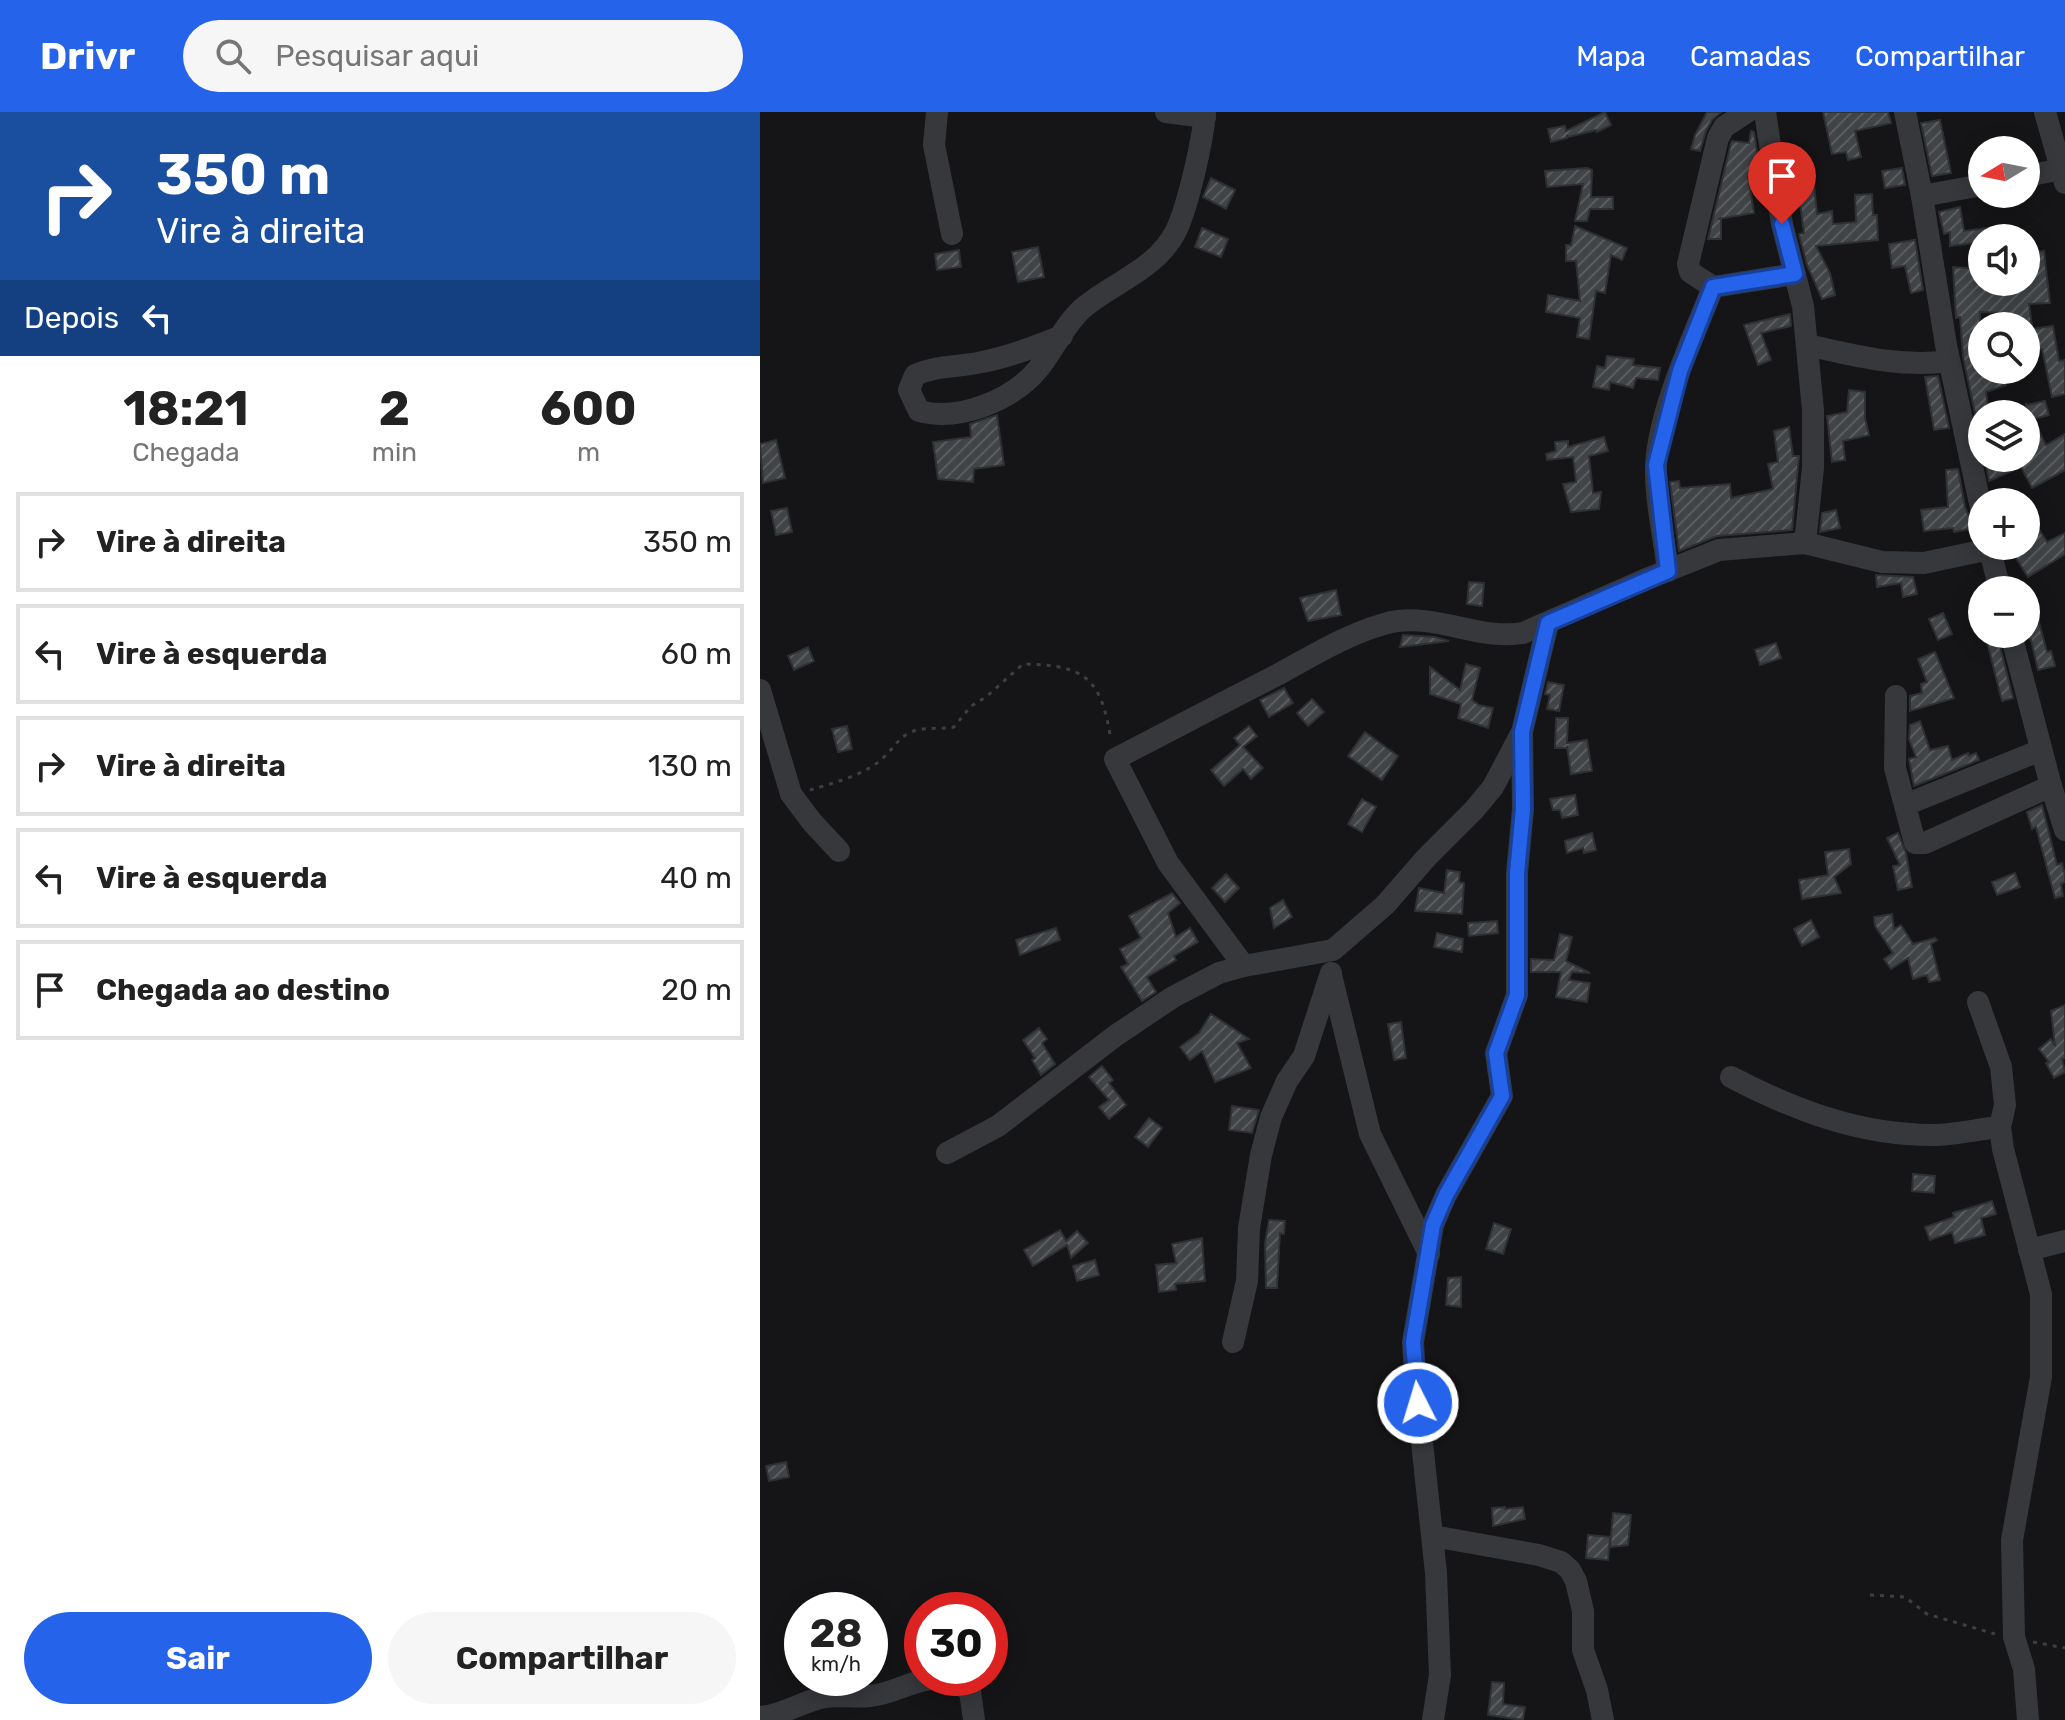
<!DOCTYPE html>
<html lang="pt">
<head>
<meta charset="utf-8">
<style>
  body { margin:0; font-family:Rubik,sans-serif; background:#f6f6f6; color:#222; height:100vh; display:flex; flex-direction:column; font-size:30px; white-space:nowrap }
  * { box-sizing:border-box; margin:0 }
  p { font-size:26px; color:#767676 }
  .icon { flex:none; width:44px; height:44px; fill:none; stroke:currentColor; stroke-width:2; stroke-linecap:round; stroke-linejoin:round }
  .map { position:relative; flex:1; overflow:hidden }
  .side { display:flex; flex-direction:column; background:#fff; width:760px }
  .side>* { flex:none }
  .hud { background:#1a4fa0; color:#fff; overflow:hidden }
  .needle { width:52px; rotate:260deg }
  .controls { position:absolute; left:1208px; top:24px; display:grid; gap:16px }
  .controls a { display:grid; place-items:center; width:72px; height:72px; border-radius:50%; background:#fff; box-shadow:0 4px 20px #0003; font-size:40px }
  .speed { position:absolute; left:24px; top:1480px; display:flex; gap:16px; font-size:40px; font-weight:700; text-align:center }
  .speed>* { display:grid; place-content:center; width:104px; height:104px; border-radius:50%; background:#fff; box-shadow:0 4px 20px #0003; line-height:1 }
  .speed small { font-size:20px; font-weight:400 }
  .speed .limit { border:12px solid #d22; background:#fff; color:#111 }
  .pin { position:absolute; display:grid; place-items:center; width:68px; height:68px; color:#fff; margin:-82px -34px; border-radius:50% 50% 50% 0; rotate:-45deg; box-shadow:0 0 8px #0007 }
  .pin .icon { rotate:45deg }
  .me { position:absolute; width:88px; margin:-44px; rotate:355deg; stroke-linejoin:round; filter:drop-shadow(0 0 6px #0008) }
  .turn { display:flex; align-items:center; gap:28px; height:168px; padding:0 24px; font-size:36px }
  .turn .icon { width:104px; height:104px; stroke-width:2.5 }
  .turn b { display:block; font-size:56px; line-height:68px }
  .then { display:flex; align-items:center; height:76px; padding:0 24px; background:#0003; gap:16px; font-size:30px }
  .eta { display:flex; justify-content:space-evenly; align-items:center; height:136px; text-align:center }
  .eta b { font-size:48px; font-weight:700; line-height:56px }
  .action { display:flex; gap:16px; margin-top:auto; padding:16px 24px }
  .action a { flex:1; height:92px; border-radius:48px; background:#2563eb; color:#fff; font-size:32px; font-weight:700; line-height:92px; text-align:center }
  .action a+a { background:#f6f6f6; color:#222 }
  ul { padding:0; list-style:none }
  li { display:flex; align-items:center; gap:24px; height:100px; margin:0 16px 12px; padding:0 8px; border:4px solid #e0e0e0; border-radius:0px }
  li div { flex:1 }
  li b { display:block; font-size:30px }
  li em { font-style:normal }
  header { display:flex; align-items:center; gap:48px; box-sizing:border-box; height:112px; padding:0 40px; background:#2563eb; color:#fff }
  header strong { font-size:38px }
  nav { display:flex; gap:44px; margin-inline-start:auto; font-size:28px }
  .search { width:560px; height:72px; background:#f6f6f6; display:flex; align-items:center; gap:20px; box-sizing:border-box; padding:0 28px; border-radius:44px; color:#767676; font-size:30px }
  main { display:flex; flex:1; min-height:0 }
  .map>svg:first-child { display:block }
  .building { fill:url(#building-hatch); stroke:#2f3033; stroke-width:2 }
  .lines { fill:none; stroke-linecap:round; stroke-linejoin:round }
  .path { stroke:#3c3f43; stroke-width:3; stroke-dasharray:4 6; stroke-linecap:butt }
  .minor { stroke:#36383c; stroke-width:22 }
  .route-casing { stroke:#184099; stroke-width:20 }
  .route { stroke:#2563eb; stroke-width:14 }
</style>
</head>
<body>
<header>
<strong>Drivr</strong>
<div class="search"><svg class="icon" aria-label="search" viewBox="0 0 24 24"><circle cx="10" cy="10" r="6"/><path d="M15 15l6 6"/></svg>Pesquisar aqui</div>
<nav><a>Mapa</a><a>Camadas</a><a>Compartilhar</a></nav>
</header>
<main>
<section class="side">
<div class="hud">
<div class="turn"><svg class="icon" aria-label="right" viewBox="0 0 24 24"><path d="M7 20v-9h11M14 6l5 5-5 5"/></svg><div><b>350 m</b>Vire à direita</div></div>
<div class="then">Depois<svg class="icon" aria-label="left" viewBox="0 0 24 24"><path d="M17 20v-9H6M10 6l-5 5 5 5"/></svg></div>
</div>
<div class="eta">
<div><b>18:21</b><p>Chegada</p></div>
<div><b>2</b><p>min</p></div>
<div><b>600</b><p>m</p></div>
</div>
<ul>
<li><svg class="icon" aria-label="right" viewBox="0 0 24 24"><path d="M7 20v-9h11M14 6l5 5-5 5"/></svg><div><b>Vire à direita</b></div><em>350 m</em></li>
<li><svg class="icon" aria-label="left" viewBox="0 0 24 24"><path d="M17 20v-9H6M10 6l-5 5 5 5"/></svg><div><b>Vire à esquerda</b></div><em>60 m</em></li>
<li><svg class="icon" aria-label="right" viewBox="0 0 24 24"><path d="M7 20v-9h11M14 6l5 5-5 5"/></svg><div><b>Vire à direita</b></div><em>130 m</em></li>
<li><svg class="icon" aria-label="left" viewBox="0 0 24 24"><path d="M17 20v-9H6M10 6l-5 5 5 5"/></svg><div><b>Vire à esquerda</b></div><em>40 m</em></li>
<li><svg class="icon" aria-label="arrive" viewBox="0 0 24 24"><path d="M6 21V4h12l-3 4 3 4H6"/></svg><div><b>Chegada ao destino</b></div><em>20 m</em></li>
</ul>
<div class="action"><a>Sair</a><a>Compartilhar</a></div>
</section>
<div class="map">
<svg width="1305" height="1608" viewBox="0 0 1305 1608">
  <defs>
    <pattern id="building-hatch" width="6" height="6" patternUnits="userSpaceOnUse" patternTransform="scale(2)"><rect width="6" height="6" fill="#414447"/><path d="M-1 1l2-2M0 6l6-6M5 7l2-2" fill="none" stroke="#5a5c5f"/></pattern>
  </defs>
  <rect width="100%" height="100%" fill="#151517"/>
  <g class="building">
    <polygon points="845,0 851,13 837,20 836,18 808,25 807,23 807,26 791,30 788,17 805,14 806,19"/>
    <polygon points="947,0 961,0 952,8 946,19 940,39 931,37 935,23"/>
    <polygon points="1063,0 1128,0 1131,11 1095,19 1101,45 1088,48 1086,40 1072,42"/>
    <polygon points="1180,8 1191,61 1172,64 1161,11"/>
    <polygon points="991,19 994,20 1001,65 988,64 994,101 958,107 961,107 961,127 948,127 971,31 972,29 989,31"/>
    <polygon points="1052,52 1057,102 1072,99 1073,112 1096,110 1095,83 1112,82 1113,103 1117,103 1118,128 1056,134 1070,161 1075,183 1062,187 1047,153 1039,122 1044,121 1037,69 1034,70 1032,54"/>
    <polygon points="827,56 832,58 831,85 853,85 853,97 830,97 827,109 815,109 823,72 787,75 785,59"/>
    <polygon points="1142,56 1145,73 1125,76 1122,59"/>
    <polygon points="451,66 475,78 466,97 443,85"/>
    <polygon points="1200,95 1204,119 1243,114 1245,126 1222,126 1222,130 1190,134 1190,120 1184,122 1179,100"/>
    <polygon points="815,114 867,136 862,148 851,143 845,181 836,179 829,227 817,225 820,206 786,200 788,183 820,189 816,149 806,149 806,133 811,133"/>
    <polygon points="442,116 468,127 461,145 435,135"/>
    <polygon points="1155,128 1163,178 1151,181 1145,154 1132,156 1129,132"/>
    <polygon points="278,135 284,165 258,170 252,140"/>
    <polygon points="199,138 201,155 177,158 175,142"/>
    <polygon points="1284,139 1290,191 1269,192 1272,214 1246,214 1244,201 1220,200 1221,232 1218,232 1222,258 1244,258 1246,273 1226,280 1229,302 1222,302 1222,334 1203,245 1200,205 1196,206 1193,155 1222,157 1222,170 1266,170 1266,142"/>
    <polygon points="1030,202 1031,214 1001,221 1011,248 998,253 984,213"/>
    <polygon points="1293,214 1299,249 1305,248 1305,282 1292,285 1282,237 1266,239 1266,218"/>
    <polygon points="847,244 874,247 873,253 900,256 898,268 876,266 873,276 850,270 849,278 833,275 837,254 845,256"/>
    <polygon points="1178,264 1189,316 1174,318 1165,265"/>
    <polygon points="1089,278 1105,280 1105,306 1109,323 1083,329 1085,348 1072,350 1067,304 1087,300"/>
    <polygon points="1285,289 1289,303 1273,307 1286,333 1305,322 1305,358 1272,376 1261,355 1229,369 1226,353 1243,346 1266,346 1266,291 1267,293"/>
    <polygon points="237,303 244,353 214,357 213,370 178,367 173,330 211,325 210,312"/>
    <polygon points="1029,315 1033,344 1039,344 1032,418 957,424 919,439 910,370 919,369 920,376 970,372 971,386 1013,377 1008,352 1018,350 1014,319"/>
    <polygon points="844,325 848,339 829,344 833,381 841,380 839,397 811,400 803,372 816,370 813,345 787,348 786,342 796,339 795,330 808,329 808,335"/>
    <polygon points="16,328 25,366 3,371 0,332"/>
    <polygon points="1198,357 1205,395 1214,416 1194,420 1193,416 1164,419 1161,398 1188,395 1186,358"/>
    <polygon points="27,396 32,420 16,423 11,399"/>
    <polygon points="1266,396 1287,430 1305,421 1305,442 1268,465 1254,443 1266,436"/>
    <polygon points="1076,398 1080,416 1060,420 1062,401"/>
    <polygon points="1116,463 1153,465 1157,482 1143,485 1141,471 1117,475"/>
    <polygon points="709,470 724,471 722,494 707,492"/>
    <polygon points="1270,476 1287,540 1291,539 1295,554 1278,558 1271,528 1266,524 1266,477"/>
    <polygon points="576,478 581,503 548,509 540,486"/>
    <polygon points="1183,501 1192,522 1178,528 1169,507"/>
    <polygon points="1225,522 1237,522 1253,586 1242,589"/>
    <polygon points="643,523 675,525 689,529 640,535"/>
    <polygon points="1016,531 1021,546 1000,553 995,538"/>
    <polygon points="48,535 54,549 34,558 28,544"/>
    <polygon points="1175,540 1194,586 1150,599 1150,584 1162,581 1161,572 1167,570 1158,547"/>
    <polygon points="706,552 720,556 712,588 719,593 733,596 728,616 698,606 701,592 670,582 670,555 700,578"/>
    <polygon points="788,570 804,573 799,599 787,597 790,583 785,582"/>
    <polygon points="524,576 533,591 509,605 500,588"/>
    <polygon points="552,587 564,600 548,614 537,601"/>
    <polygon points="796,606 808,606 807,631 827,628 832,659 811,662 807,634 807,636 795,636"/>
    <polygon points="1160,609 1170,638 1188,634 1192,648 1208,641 1209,644 1216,641 1219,648 1154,674 1149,647 1156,645 1149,627 1150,613"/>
    <polygon points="87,614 92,637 78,640 72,617"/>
    <polygon points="489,614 497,624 483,635 503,656 491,667 483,657 464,674 451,658 480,633 474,626"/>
    <polygon points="605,620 638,644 622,668 588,644"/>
    <polygon points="815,683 818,703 802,706 800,698 793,698 790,687"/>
    <polygon points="602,687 616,695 602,720 588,712"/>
    <polygon points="1282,693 1297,753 1302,751 1305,763 1305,770 1301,772 1303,784 1295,786 1276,715 1272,717 1267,700"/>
    <polygon points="832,721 836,738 824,741 823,736 807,741 805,729"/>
    <polygon points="1138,721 1146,741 1152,775 1138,778 1133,754 1140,753 1127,726"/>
    <polygon points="1089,737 1091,752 1074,765 1081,781 1042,787 1039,768 1068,763 1065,740"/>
    <polygon points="687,758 700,760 699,770 704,771 702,802 655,799 659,776 684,781"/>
    <polygon points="1255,761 1260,775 1237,783 1232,770"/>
    <polygon points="466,762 479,776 465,790 452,776"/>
    <polygon points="412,781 420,791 408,801 416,825 430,816 438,830 414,844 416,848 387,865 396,880 382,889 361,855 368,852 360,837 381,826 369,804"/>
    <polygon points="523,788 532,805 514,816 510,796"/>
    <polygon points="1132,802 1134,817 1141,813 1153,832 1175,826 1177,828 1171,832 1180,868 1169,870 1167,863 1153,867 1148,846 1131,857 1124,847 1133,841 1115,814 1114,805"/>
    <polygon points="1051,808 1059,825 1042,834 1034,817"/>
    <polygon points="737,809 738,821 709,824 708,811"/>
    <polygon points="296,816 300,828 260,843 256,828"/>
    <polygon points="677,821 703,827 702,840 674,835"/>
    <polygon points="800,822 812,825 806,849 830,861 812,860 809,868 830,871 827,890 796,885 801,860 771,860 771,847 794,848"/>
    <polygon points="1305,893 1305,946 1302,947 1305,960 1294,966 1286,951 1289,950 1279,937 1291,927 1295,934 1291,899"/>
    <polygon points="451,902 489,927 477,931 491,956 455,970 442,939 430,948 420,935 439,921"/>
    <polygon points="641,910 646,946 634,948 628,912"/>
    <polygon points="279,916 287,927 282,931 295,952 281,963 272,948 275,946 263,928"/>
    <polygon points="342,954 353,968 349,971 366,993 349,1007 339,995 349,988 329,965"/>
    <polygon points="472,994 499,998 492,1021 469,1018"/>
    <polygon points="389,1006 402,1016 388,1035 375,1025"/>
    <polygon points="1153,1062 1175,1064 1174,1081 1152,1079"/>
    <polygon points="1232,1089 1236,1102 1221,1106 1225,1123 1195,1131 1192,1120 1170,1128 1165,1115 1194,1105 1193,1101"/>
    <polygon points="509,1108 525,1109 524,1122 520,1121 517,1176 506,1176 505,1131"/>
    <polygon points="734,1111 751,1117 743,1142 726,1137"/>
    <polygon points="300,1118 306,1129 317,1119 328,1131 311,1146 307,1133 273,1154 264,1138"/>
    <polygon points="442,1126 445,1169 415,1172 416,1178 399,1180 396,1153 416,1151 412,1132"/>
    <polygon points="335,1148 339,1163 317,1169 313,1154"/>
    <polygon points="701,1165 701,1195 686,1193 688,1166"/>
    <polygon points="26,1350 29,1365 9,1369 6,1354"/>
    <polygon points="745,1395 745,1397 763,1395 765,1407 733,1414 732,1396"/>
    <polygon points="853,1401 871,1403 868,1433 850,1435"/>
    <polygon points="828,1423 850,1425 848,1448 826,1446"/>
    <polygon points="732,1570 744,1571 743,1592 765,1595 763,1608 728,1603"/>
  </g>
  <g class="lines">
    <g class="path">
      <path d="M50,678C73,671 106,663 124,645C134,636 138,626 151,620C165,614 179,618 194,615L211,594L226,585L263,552C327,553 341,567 351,628"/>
      <polyline points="1110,1483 1145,1485 1167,1502 1235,1522"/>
      <polyline points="1273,1530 1305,1536"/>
    </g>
    <g class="minor">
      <polyline points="177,0 174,33 192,122"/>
      <polyline points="406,0 445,5"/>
      <polyline points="987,0 964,15 958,26 928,152 930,160 953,175 1035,162"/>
      <polyline points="1005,0 1022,112 1043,194 1053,298 1053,356 1045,431"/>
      <polyline points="1145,0 1162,84 1186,233 1222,401"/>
      <polyline points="1285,0 1305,71"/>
      <polyline points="1266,64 1302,57"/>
      <polyline points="1162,84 1222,73"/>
      <path d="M302,224C274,235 246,246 217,251C195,255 175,254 155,263L149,278L159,299C199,310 253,288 279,256C294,237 305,212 323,196C354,170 397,157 416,119C428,94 443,28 445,0"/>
      <path d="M1047,233C1094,243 1140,256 1189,249"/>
      <polyline points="1229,434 1240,478"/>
      <path d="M908,459C904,425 895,387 896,353C899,298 933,226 953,175"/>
      <polyline points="1251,522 1291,674 1305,718"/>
      <polyline points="0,578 31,682 52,710 79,739"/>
      <polyline points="1136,584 1135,656 1155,731 1165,731 1291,674"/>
      <polyline points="1145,693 1281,638"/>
      <path d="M484,854L408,751L355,647C409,619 464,590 519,562C552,544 588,522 624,512C672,498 717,529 763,521L884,468L959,438L1045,431L1122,450L1164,451L1230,437"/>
      <polyline points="571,863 610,1022 669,1142"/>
      <polyline points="1218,890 1241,955 1245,993 1240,1015 1243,1037 1281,1182 1281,1265 1252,1428 1254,1525 1264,1557 1268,1608"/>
      <path d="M971,965C1034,998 1100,1023 1172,1023C1195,1023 1218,1017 1240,1015"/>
      <polyline points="187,1041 238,1014 355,924 413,885 459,861 484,854 573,838 625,793 666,746 714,698 733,675 762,620 788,511"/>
      <polyline points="1269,1138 1305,1129"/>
      <polyline points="473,1230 487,1169 489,1116 501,1043 511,1005 527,969 544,944 571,861"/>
      <polyline points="673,1424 779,1443 801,1450 810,1458 816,1469 823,1499 823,1538 837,1578 843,1608"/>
      <path d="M0,1605C21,1604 40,1591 60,1586C76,1582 93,1586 110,1584C146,1581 173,1549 210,1579L214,1608"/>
      <polyline points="673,1608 680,1563 676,1461 655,1265 653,1230 673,1113 686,1083 742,984 736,941 757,883 757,761 763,697 762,620"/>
    </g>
  </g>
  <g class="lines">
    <g class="route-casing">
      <polyline id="route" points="658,1291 653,1230 673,1113 686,1083 742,984 736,941 757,883 757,761 763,697 762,620 788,511 908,459 896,353 920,259 953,175 1035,162 1022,112"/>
    </g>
    <use href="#route" class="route"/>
  </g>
</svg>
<div class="controls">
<a><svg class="needle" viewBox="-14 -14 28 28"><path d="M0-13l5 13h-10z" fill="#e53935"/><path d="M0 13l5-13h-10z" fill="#767676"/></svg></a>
<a><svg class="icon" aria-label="sound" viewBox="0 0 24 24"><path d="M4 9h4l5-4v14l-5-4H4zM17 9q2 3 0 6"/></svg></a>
<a><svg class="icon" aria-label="search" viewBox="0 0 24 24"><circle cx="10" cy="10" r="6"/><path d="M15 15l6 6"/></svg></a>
<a><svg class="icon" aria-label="layers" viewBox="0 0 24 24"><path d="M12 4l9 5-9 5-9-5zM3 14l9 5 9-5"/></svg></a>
<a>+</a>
<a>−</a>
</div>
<div class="speed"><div>28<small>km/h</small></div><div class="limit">30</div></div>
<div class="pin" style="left:1022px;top:112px;background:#d93025"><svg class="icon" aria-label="arrive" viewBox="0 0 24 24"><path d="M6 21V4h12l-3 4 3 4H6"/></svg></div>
<svg class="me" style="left:658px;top:1291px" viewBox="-20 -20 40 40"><circle r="17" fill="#2563eb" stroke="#fff" stroke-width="3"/><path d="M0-11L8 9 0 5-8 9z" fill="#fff"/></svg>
</div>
</main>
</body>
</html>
